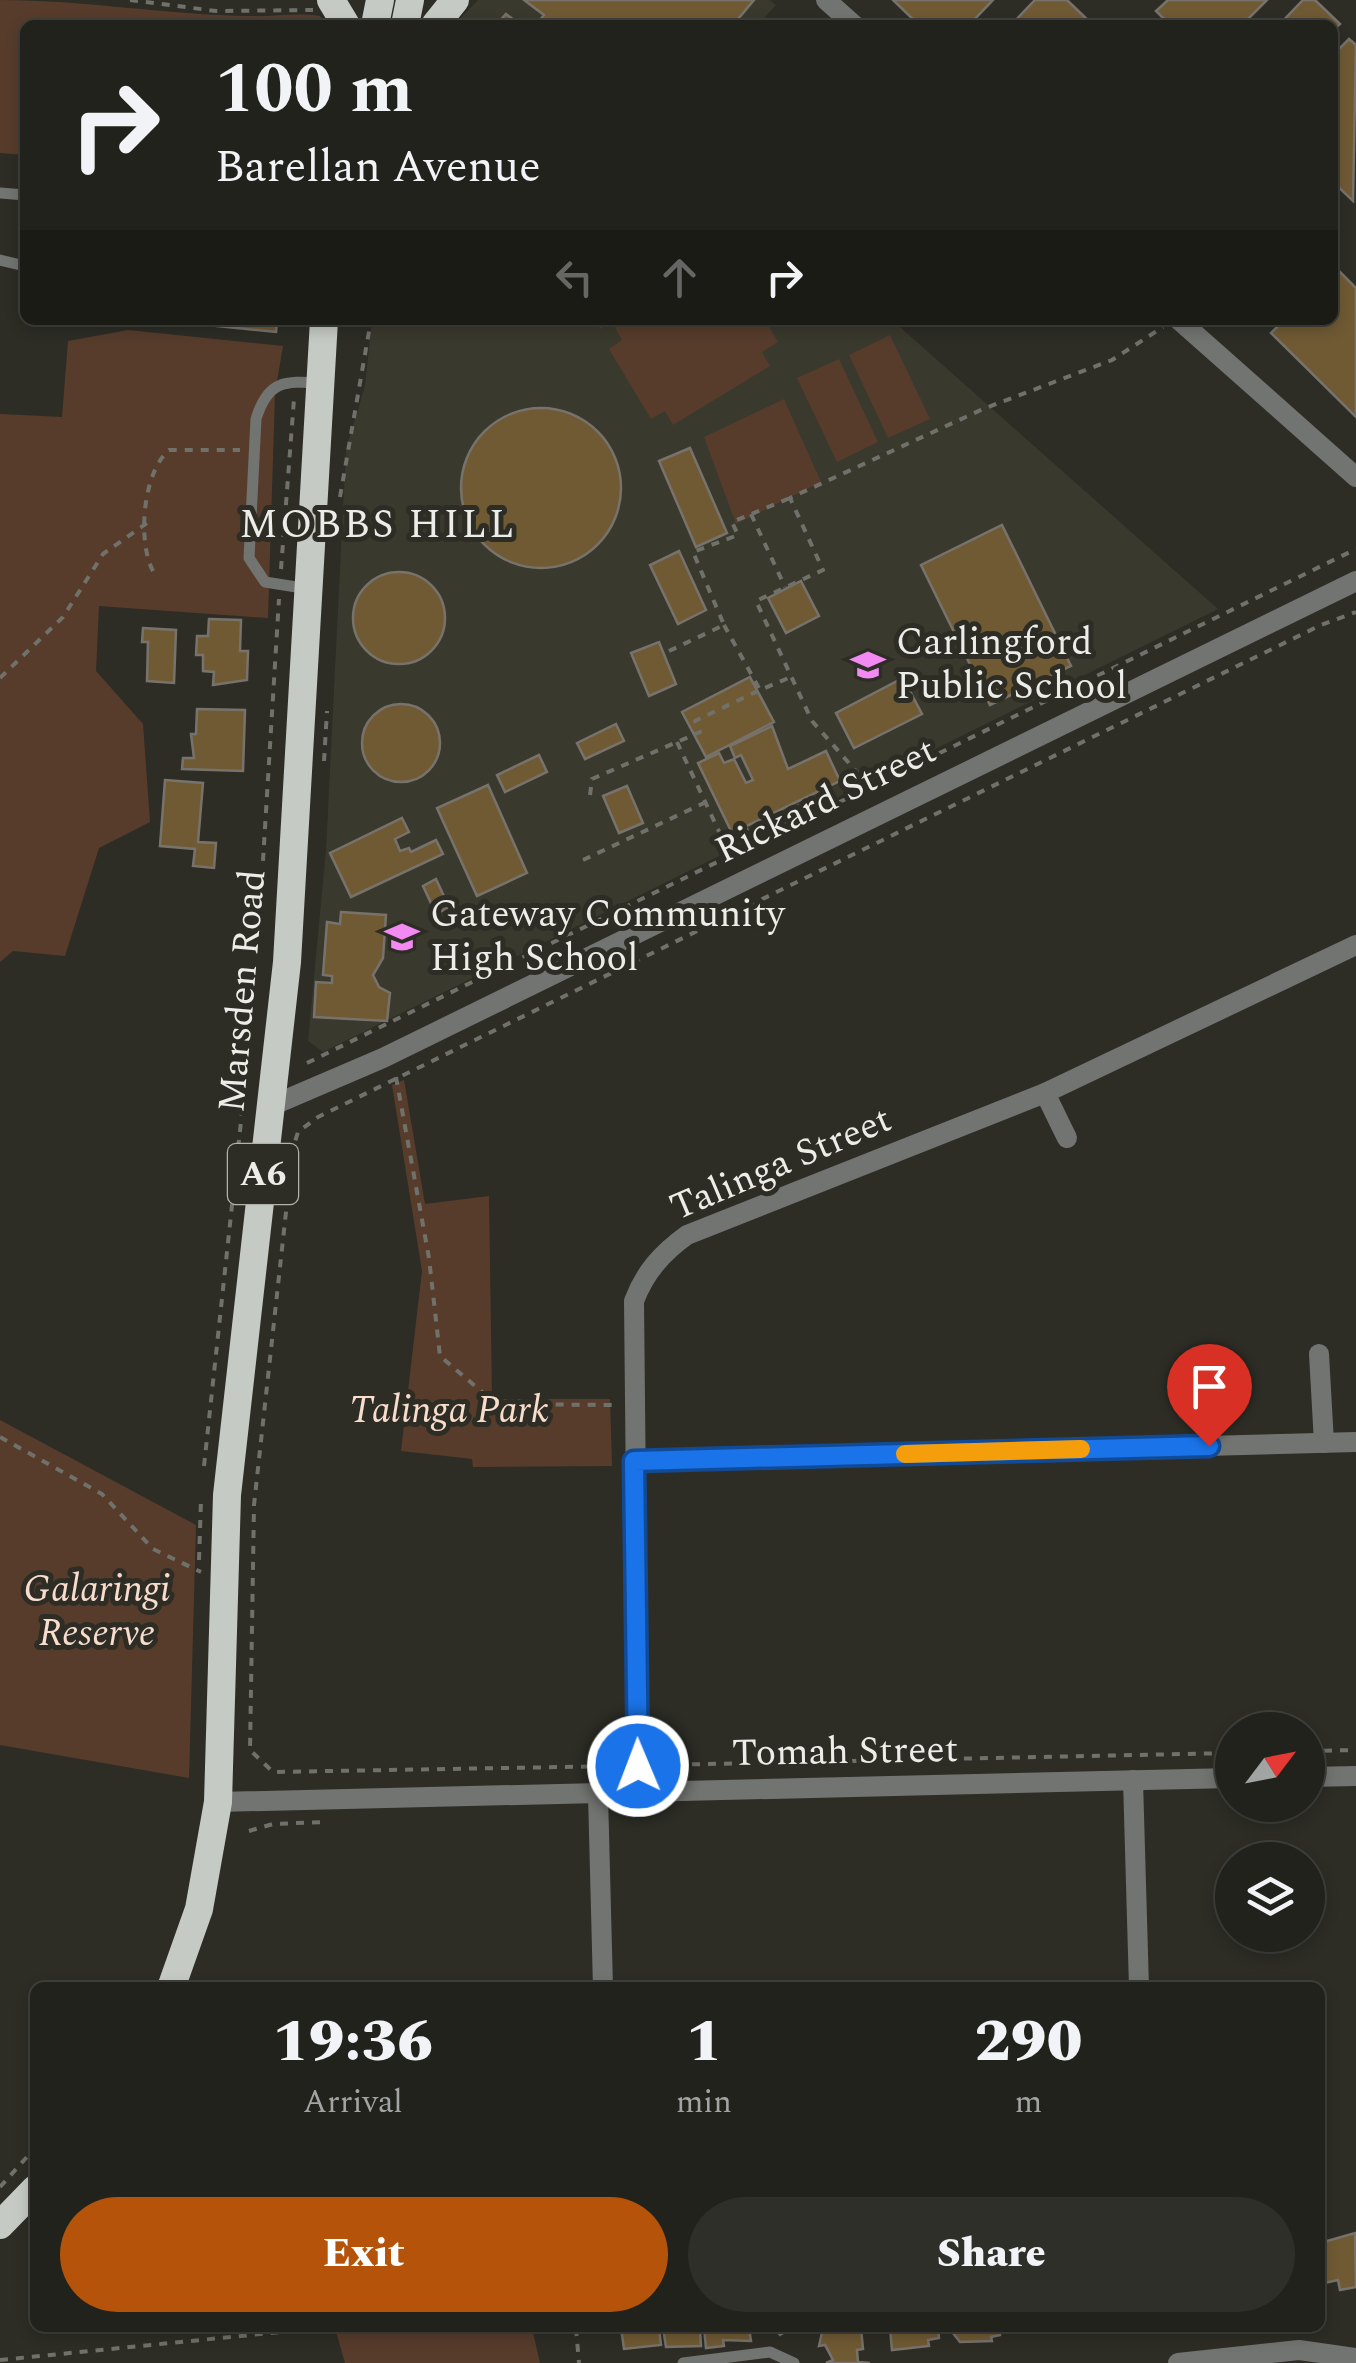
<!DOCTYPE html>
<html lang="en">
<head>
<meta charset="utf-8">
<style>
  body { margin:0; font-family:Spectral,serif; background:#2e2f29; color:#f1f3f6; height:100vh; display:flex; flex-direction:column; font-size:38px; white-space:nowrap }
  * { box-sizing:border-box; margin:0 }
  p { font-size:32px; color:#a2a4a3 }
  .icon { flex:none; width:55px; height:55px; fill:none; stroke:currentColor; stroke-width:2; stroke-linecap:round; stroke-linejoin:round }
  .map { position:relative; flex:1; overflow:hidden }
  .panel { position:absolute; left:30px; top:1982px; width:1295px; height:350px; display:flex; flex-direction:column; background:#22221c; border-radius:15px; box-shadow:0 5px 15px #0003,0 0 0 2px #3f3f3b }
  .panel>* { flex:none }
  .hud { position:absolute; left:20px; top:20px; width:1318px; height:305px; border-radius:15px; box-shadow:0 5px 15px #0003,0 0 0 2px #3f3f3b; background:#22221c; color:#f1f3f6; overflow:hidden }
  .needle { width:65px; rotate:58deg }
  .buttons { position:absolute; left:1215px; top:1712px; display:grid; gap:20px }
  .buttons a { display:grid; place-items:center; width:110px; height:110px; border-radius:50%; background:#22221c; box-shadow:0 5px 15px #0003,0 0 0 2px #3f3f3b; font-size:50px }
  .pin { position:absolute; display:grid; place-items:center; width:85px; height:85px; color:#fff; margin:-102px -42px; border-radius:50% 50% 50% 0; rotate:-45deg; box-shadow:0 0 10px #0007 }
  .pin .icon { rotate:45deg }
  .me { position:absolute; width:110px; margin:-55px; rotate:359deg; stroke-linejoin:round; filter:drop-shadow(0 0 8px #0008) }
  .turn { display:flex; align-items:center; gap:35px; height:210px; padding:0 30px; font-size:45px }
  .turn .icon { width:130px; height:130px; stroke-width:2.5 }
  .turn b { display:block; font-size:70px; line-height:85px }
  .lanes { display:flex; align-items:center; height:95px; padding:0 30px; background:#0003; justify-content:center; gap:50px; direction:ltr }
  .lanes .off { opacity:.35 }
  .eta { display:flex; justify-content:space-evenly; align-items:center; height:170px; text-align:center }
  .eta b { font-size:60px; font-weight:800; line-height:70px }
  .button { display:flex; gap:20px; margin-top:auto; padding:20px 30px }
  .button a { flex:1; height:115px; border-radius:60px; background:#b45309; color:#fff; font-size:40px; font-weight:800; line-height:115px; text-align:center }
  .button a+a { background:#2e2f29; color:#f1f3f6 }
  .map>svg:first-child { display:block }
  .built { fill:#39392d }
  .green { fill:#573c2c }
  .building { fill:#705a34; stroke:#77736c; stroke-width:2.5 }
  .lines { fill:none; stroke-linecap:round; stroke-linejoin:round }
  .path { stroke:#71716b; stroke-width:4; stroke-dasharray:8 8; stroke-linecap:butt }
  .service { stroke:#727471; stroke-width:11 }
  .minor { stroke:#727471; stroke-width:20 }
  .trunk { stroke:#c5cac4; stroke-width:28 }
  .route-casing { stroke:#114b97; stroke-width:25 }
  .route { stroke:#1a73e8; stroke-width:18 }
  .slow { stroke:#f59e0b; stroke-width:18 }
  .labels { text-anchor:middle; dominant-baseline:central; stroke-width:10; stroke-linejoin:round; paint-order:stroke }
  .shield { fill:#2d2d26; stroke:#b3b3ae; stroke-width:2.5 }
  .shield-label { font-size:35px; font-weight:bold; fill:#ecede8 }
  .poi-label { font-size:38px; fill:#ecede8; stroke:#2d2d26; text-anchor:start }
  .street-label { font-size:38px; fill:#ecede8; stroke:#2d2d26 }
  .park-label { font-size:38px; font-style:italic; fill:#f8ddcd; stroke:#2d2d26 }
  .neighbourhood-label { font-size:40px; letter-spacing:2.5px; fill:#ecede8; stroke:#2d2d26 }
</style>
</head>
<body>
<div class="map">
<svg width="1356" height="2363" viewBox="0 0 1356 2363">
  <rect width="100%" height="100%" fill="#2d2d26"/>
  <g class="built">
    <polygon points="478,0 770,0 776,5 758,25 454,25"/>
    <polygon points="372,320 892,320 1218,609 323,1052 308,1041 326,850 346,449 365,386"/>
  </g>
  <g class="green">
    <path d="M0,0C85,0 166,15 250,16C274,17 296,12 320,16L327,25H25V155L0,153Z"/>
    <polygon points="595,320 765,320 778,342 762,352 770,366 673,425 665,411 651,419 609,349 622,340 612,322 600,329"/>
    <polygon points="128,330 283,346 275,393 268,618 99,606 96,671 143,724 150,822 99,848 65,956 13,951 0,962 0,414 62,417 68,341"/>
    <polygon points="890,335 930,419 888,438 849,355"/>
    <polygon points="839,359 878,442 837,462 797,378"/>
    <polygon points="784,399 821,482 736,524 704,437"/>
    <polygon points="404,1080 425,1204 489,1196 492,1399 610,1399 612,1466 473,1467 472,1459 401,1451 422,1271 392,1085"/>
    <polygon points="0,1420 196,1525 189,1778 0,1745"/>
    <polygon points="335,2328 532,2328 540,2363 345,2363"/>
  </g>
  <g class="building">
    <polygon points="524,0 754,0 733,25 536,25 544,15"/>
    <polygon points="893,0 993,0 969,25 919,25"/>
    <polygon points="1035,0 1067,0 1093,25 1011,25"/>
    <polygon points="1168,0 1267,0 1242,25 1170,25 1156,11"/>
    <polygon points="1303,0 1315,0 1340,24 1332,31 1332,25 1279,25"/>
    <polygon points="506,14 521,25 496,25"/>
    <polygon points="1349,39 1356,45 1353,201 1332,181 1332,56"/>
    <polygon points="1336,268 1356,288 1356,417 1271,333 1284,320 1332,320"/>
    <polygon points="158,320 277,320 276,332"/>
    <circle cx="541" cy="488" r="80"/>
    <polygon points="690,448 727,533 696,547 659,461"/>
    <polygon points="1002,525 1071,666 990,705 921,565"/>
    <polygon points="679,551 706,610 678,624 650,565"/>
    <circle cx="399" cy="618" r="46"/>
    <polygon points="801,581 819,616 786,633 768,598"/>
    <polygon points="209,619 241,620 240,651 248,651 247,680 213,685 214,672 203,671 203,655 196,655 197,636 208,636"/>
    <polygon points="143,628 176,630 174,683 147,681 148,642 142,642"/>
    <polygon points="659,642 676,684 649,696 631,653"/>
    <polygon points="750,677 774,722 706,757 682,712"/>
    <polygon points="903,678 922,714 854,748 836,713"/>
    <circle cx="401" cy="743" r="39"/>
    <polygon points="197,709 245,710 243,771 182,769 183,758 194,758 191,734 196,734"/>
    <polygon points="616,724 624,741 585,759 577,743"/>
    <polygon points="772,726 788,769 826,751 840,781 732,833 698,763 719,753 724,763 734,759 746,783 753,780 741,755 735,758 730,746"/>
    <polygon points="539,755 547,772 505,792 497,775"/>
    <polygon points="165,780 203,783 198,842 216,843 214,868 193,866 195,849 160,846"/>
    <polygon points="488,785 527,873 477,896 437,808"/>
    <polygon points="627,786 643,823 619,833 603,796"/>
    <polygon points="402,818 409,832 395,839 400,851 409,848 411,852 436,840 443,854 351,897 330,853"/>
    <polygon points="436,879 449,907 436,914 423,886"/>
    <polygon points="341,912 386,915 383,958 373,975 379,987 390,993 387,1021 314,1017 316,982 332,983 332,976 323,975 327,922 340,924"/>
    <polygon points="1355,2233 1356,2287 1340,2290 1338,2280 1320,2284 1320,2243"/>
    <polygon points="621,2328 659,2328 661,2345 624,2349"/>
    <polygon points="663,2328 700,2328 701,2346 666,2347"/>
    <polygon points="704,2328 749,2328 751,2341 723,2340 724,2346 706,2348"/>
    <polygon points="760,2328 792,2328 780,2335 776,2330 761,2332"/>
    <polygon points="823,2328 861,2328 863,2349 857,2350 858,2362 870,2363 826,2363 833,2360 825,2345 819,2346"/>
    <polygon points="890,2328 938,2328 939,2338 928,2340 929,2346 892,2350"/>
    <polygon points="949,2328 999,2328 1000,2335 991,2337 992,2341 960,2342"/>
  </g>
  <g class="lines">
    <g class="path">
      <polyline points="130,0 216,11 313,10"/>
      <polyline points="340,497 371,320"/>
      <polyline points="751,514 785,587"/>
      <polyline points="281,569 294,399"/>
      <path d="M153,571C137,541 143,472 169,450H240"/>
      <polyline points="724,625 760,690 791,677"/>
      <polyline points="669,651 724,625 693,552 738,535 732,522 790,498"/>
      <polyline points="0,678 63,617 103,554 147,523"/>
      <polyline points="677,742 723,840 783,814 788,824"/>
      <polyline points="324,761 327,711"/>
      <polyline points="870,787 812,721 756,601 823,570 790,498 983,409 1112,360 1163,327"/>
      <polyline points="590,795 592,779 700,732 695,721 760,690"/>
      <polyline points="783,814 860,777"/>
      <polyline points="583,860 704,803"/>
      <polyline points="307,1063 1356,549"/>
      <polyline points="396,1077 429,1258 440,1356 496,1404 614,1405"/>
      <polyline points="0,1437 102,1494 153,1549 201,1572"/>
      <polyline points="204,1466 255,991 279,599"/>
      <polyline points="199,1560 201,1500"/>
      <polyline points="1308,1751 1356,1750"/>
      <polyline points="660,1765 1232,1753"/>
      <polyline points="621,1766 273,1772 250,1750 254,1505 293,1148 298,1132 318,1117 1321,625 1356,612"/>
      <polyline points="249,1831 273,1824 324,1822"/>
      <polyline points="143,1988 148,1978"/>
      <polyline points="0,2187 35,2148"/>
      <polyline points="576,2328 579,2363"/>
      <polyline points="0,2360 321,2328"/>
    </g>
    <g class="service">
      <polyline points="0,193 25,195"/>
      <polyline points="0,260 25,266"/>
      <path d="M309,589L265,582L249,558L256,419C268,380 284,381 321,383"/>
      <polyline points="683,2363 770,2352 794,2363"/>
    </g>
    <g class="minor">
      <polyline points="826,0 854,25"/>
      <polyline points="1179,320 1356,477"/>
      <polyline points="1045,1093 1067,1138"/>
      <polyline points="271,1106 383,1058 1356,581"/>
      <polyline points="1319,1354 1324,1443"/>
      <polyline points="634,1461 1356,1442"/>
      <polyline points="1308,1777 1356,1776"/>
      <polyline points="1133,1780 1139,1988"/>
      <path d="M639,1792L634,1301C645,1272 662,1253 687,1235L1045,1093L1356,945"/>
      <polyline points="598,1794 603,1988"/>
      <polyline points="218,1802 1232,1778"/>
      <polyline points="1178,2363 1299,2350 1356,2358"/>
    </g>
    <g class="trunk">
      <polyline points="331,0 346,25"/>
      <polyline points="375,25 380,0"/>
      <polyline points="405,25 410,0"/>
      <polyline points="435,25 455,0"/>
      <polyline points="171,1988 199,1909 218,1802 227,1495 287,962 324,320"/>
      <polyline points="0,2225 35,2189"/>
    </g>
  </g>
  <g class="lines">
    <g class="route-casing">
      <polyline id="route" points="638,1766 634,1461 1209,1446"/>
    </g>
    <use href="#route" class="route"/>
    <polyline class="slow" points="905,1454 1081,1449"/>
  </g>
  <defs>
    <g id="school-bare" transform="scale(2.7)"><path d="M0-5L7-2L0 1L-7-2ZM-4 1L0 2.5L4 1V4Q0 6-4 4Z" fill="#f38af2" stroke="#2d2d26" stroke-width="2.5" paint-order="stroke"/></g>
    <g id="university-bare" transform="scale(2.7)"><path d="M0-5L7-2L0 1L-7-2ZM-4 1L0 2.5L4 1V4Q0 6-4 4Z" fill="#f38af2" stroke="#2d2d26" stroke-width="2.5" paint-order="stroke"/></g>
  </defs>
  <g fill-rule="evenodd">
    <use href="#school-bare" x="868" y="665"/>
    <use href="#university-bare" x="402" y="937"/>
  </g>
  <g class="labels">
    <rect class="shield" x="228" y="1144" width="70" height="60" rx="8"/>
    <g class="shield-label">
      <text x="263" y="1174">A6</text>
    </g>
    <g class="poi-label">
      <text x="896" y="643">Carlingford<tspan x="896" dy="44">Public School</tspan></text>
      <text x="430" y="915">Gateway Community<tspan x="430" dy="44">High School</tspan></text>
    </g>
    <g class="street-label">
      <text transform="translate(826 801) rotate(-26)">Rickard Street</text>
      <text transform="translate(243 991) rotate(-85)">Marsden Road</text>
      <text transform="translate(781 1164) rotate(-23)">Talinga Street</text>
      <text transform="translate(845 1752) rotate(-1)">Tomah Street</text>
    </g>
    <g class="park-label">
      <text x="449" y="1411">Talinga Park</text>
      <text x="97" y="1590">Galaringi<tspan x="97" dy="44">Reserve</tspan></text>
    </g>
    <g class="neighbourhood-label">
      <text x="378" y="525">MOBBS HILL</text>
    </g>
  </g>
</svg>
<div class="buttons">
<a><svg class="needle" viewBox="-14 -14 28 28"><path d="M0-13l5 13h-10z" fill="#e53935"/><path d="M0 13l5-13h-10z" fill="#a2a4a3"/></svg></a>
<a><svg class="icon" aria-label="layers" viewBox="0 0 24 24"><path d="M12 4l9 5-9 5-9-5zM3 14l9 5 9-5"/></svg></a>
</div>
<div class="pin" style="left:1209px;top:1446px;background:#d93025"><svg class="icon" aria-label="arrive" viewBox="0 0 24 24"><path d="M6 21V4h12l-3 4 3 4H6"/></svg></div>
<svg class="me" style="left:638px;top:1766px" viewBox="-20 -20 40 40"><circle r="17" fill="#1a73e8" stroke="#fff" stroke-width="3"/><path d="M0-11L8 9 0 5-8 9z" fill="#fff"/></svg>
<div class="hud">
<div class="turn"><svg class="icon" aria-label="right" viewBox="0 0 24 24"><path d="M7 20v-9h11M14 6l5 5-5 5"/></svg><div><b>100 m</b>Barellan Avenue</div></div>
<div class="lanes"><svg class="icon off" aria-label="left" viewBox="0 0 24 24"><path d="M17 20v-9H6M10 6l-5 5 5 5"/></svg><svg class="icon off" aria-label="ahead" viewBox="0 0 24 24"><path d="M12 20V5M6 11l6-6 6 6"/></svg><svg class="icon" aria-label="right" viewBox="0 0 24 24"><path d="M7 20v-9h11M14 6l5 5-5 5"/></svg></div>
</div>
<section class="panel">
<div class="eta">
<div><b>19:36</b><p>Arrival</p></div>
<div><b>1</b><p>min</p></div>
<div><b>290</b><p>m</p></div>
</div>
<div class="button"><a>Exit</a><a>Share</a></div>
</section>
</div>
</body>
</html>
